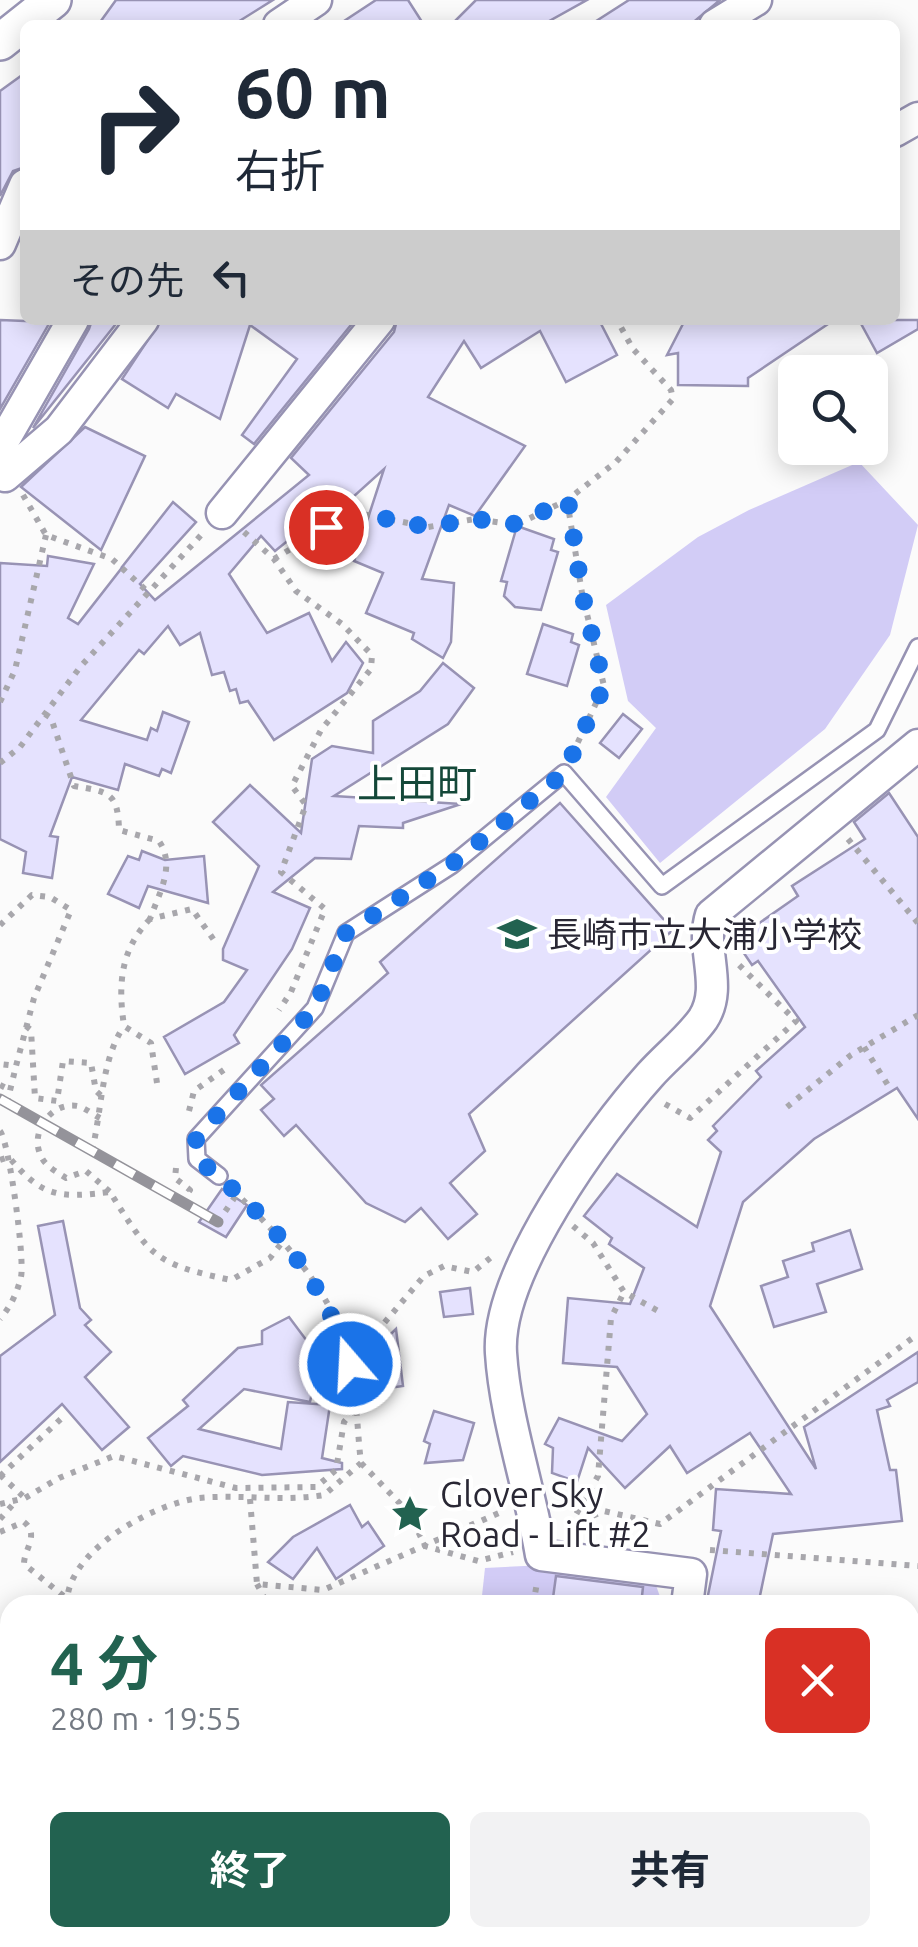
<!DOCTYPE html>
<html lang="ja">
<head>
<meta charset="utf-8">
<style>
  body { margin:0; font-family:Ubuntu,"Noto Sans JP",sans-serif; background:#f2f2f3; color:#1f2937; height:100vh; display:flex; flex-direction:column; font-size:38px; white-space:nowrap }
  * { box-sizing:border-box; margin:0 }
  p { font-size:32px; color:#747a83 }
  .icon { flex:none; width:55px; height:55px; fill:none; stroke:currentColor; stroke-width:2; stroke-linecap:round; stroke-linejoin:round }
  .map { position:relative; flex:1; overflow:hidden }
  .drawer { position:absolute; left:0px; top:1595px; width:920px; height:352px; display:flex; flex-direction:column; background:#fff; border-radius:30px 30px 0 0; box-shadow:0 5px 25px #0003 }
  .drawer>* { flex:none }
  .hud { position:absolute; left:20px; top:20px; width:880px; height:305px; border-radius:15px; box-shadow:0 5px 25px #0003; background:#fff; color:#1f2937; overflow:hidden }
  .fabs { position:absolute; left:778px; top:355px; display:grid; gap:20px }
  .fabs a { display:grid; place-items:center; width:110px; height:110px; border-radius:15px; background:#fff; box-shadow:0 5px 25px #0003; font-size:50px }
  .pin { position:absolute; display:grid; place-items:center; width:85px; height:85px; color:#fff; margin:-42px; border:5px solid #fff; border-radius:50%; box-shadow:0 2px 10px #0007 }
  .me { position:absolute; width:110px; margin:-55px; rotate:341deg; stroke-linejoin:round; filter:drop-shadow(0 0 8px #0008) }
  .turn { display:flex; align-items:center; gap:35px; height:210px; padding:0 50px; font-size:45px }
  .turn .icon { width:130px; height:130px; stroke-width:2.5 }
  .turn b { display:block; font-size:70px; line-height:85px }
  .then { display:flex; align-items:center; height:95px; padding:0 50px; background:#0003; gap:20px; font-size:38px }
  .round { display:grid; place-items:center; flex:none; width:105px; height:105px; border-radius:15px; background:#f2f2f3 }
  .headline { display:flex; align-items:center; justify-content:space-between; height:170px; padding:0 50px }
  h1 { font-size:60px; font-weight:700; line-height:75px; color:#226250 }
  .primary-button { display:flex; gap:20px; margin-top:auto; padding:20px 50px }
  .primary-button a { flex:1; height:115px; border-radius:15px; background:#226250; color:#fff; font-size:40px; font-weight:700; line-height:115px; text-align:center }
  .primary-button a+a { background:#f2f2f3; color:#1f2937 }
  .map>svg:first-child { display:block }
  .green { fill:#d2ccf6 }
  .building { fill:#e5e2fe; stroke:#9893b4; stroke-width:2.5 }
  .lines { fill:none; stroke-linecap:round; stroke-linejoin:round }
  .service-casing { stroke:#9793b3; stroke-width:20 }
  .minor-casing { stroke:#9793b3; stroke-width:35 }
  .tertiary-casing { stroke:#9793b3; stroke-width:40 }
  .path { stroke:#a8a7ac; stroke-width:6; stroke-dasharray:5 8; stroke-linecap:butt }
  .service { stroke:#fff; stroke-width:15 }
  .minor { stroke:#fff; stroke-width:30 }
  .tertiary { stroke:#fff; stroke-width:35 }
  .rail-casing { stroke:#94939a; stroke-width:11 }
  .rail { stroke:#fff; stroke-width:8; stroke-dasharray:22; stroke-linecap:butt }
  .route { stroke:#1a73e8; stroke-width:18; stroke-dasharray:0 32.4 }
  .labels { text-anchor:middle; dominant-baseline:central; stroke-width:8; stroke-linejoin:round; paint-order:stroke }
  .poi-label { font-size:35px; fill:#292734; stroke:#fff; text-anchor:start }
  .quarter-label { font-size:40px; fill:#144839; stroke:#fff }
</style>
</head>
<body>
<div class="map">
<svg width="918" height="1947" viewBox="0 0 918 1947">
  <rect width="100%" height="100%" fill="#fbfbfb"/>
  <g class="green">
    <polygon points="859,462 918,525 890,635 825,729 660,863 606,797 656,728 628,701 606,605 698,537 749,510"/>
    <polygon points="546,1565 653,1577 663,1605 481,1605 485,1568"/>
    <polygon points="910,1700 918,1703 918,1947 260,1947 272,1938 910,1938"/>
  </g>
  <g class="building">
    <polygon points="116,0 273,0 233,25 98,25"/>
    <polygon points="376,0 408,0 424,25 338,25"/>
    <polygon points="476,0 587,0 542,25 451,25"/>
    <polygon points="629,0 720,0 690,25 590,25"/>
    <polygon points="25,73 25,167 13,171 0,196 0,91"/>
    <polygon points="0,320 50,322 0,409"/>
    <polygon points="92,320 119,320 33,428 89,329"/>
    <polygon points="161,320 355,320 254,444 242,435 297,359 250,325 220,419 176,394 168,408 122,379"/>
    <polygon points="397,320 599,320 617,355 566,382 540,331 481,368 464,341 428,397 525,446 475,516 449,505 422,579 454,583 451,642 443,658 412,639 414,633 366,613 383,573 354,561 384,469 322,525 316,518 275,551 261,536 229,574 267,633 309,613 332,661 346,642 363,663 347,693 274,740 248,701 240,703 236,689 230,691 224,672 212,675 200,633 180,645 168,626 144,654 139,650 81,720 147,740 151,728 157,731 163,712 189,722 171,773 162,769 159,776 125,764 118,790 72,777 50,836 58,837 52,878 23,873 26,852 0,839 0,563 47,566 48,556 94,564 68,618 78,624 121,569 126,570 122,567 173,502 196,522 140,584 155,600 309,475 291,458 394,332"/>
    <polygon points="685,320 834,320 748,378 748,386 678,385 678,353 667,355"/>
    <polygon points="859,320 918,320 918,329 877,353"/>
    <polygon points="85,427 145,456 101,550 21,487"/>
    <polygon points="517,526 554,539 551,550 558,552 541,610 515,607 504,596 507,582 501,581"/>
    <polygon points="543,624 573,634 571,642 579,645 567,686 527,674"/>
    <polygon points="443,663 474,688 448,724 334,796 461,804 403,823 403,828 359,826 351,859 315,858 273,892 310,908 292,949 234,1035 239,1043 185,1074 164,1037 224,1002 247,970 223,960 223,949 259,866 213,822 250,785 301,833 312,759 332,746 373,753 373,721 420,691"/>
    <polygon points="623,714 642,729 619,758 600,743"/>
    <polygon points="889,793 918,837 918,1119 897,1088 814,1139 743,1202 710,1306 816,1469 804,1427 918,1352 918,1382 887,1400 890,1406 877,1410 890,1470 896,1470 902,1521 773,1534 758,1605 706,1605 721,1531 713,1530 716,1489 791,1494 750,1433 687,1473 670,1446 625,1488 588,1448 577,1482 552,1473 553,1448 545,1444 559,1418 622,1441 647,1414 617,1367 563,1363 568,1298 630,1304 644,1268 609,1244 612,1238 584,1216 617,1174 697,1227 721,1152 708,1140 717,1131 713,1126 761,1077 756,1071 805,1027 758,961 752,965 735,940 798,896 792,886 865,839 854,822"/>
    <polygon points="560,803 673,930 469,1114 485,1151 450,1183 477,1214 448,1239 421,1208 405,1222 366,1203 296,1125 284,1136 261,1110 274,1099 261,1085 388,973 380,962"/>
    <polygon points="142,851 165,860 204,856 208,903 148,886 139,908 108,894 128,856 139,860"/>
    <polygon points="222,1189 247,1205 226,1237 199,1222"/>
    <polygon points="63,1221 80,1308 91,1320 85,1325 111,1352 85,1377 129,1427 102,1450 62,1404 0,1462 0,1356 55,1315 38,1226"/>
    <polygon points="850,1230 862,1269 817,1284 826,1312 774,1327 761,1286 788,1277 783,1261 814,1251 812,1243"/>
    <polygon points="470,1288 473,1314 444,1317 440,1292"/>
    <polygon points="289,1317 313,1349 311,1372 316,1373 310,1402 244,1389 199,1429 281,1449 288,1402 330,1405 322,1458 342,1463 342,1469 262,1475 183,1456 171,1466 148,1438 188,1406 183,1400 238,1348 262,1344 262,1331"/>
    <polygon points="396,1329 403,1386 375,1390 369,1355"/>
    <polygon points="434,1411 474,1423 463,1460 425,1463 430,1444 424,1441"/>
    <polygon points="350,1505 362,1527 368,1522 384,1546 336,1579 317,1548 293,1579 268,1562 293,1537"/>
    <polygon points="556,1576 643,1587 641,1605 552,1605"/>
  </g>
  <g class="lines">
    <g class="service-casing">
      <polyline id="service" points="219,1176 197,1159 196,1139 315,1008 346,933 452,865 564,773 662,886 877,730 918,647"/>
    </g>
    <g class="minor-casing">
      <g id="minor">
        <polyline points="279,25 316,0"/>
        <polyline points="715,25 756,0"/>
        <polyline points="895,131 918,118"/>
        <polyline points="0,244 25,185"/>
        <polyline points="0,447 73,320"/>
        <polyline points="5,476 59,430 143,320"/>
        <polyline points="222,513 379,320"/>
        <path d="M687,1605L691,1574L541,1555C530,1489 505,1418 501,1353C496,1273 598,1133 650,1075C667,1056 689,1039 703,1019C724,987 700,949 711,915L918,745"/>
        <polyline points="910,1692 918,1694"/>
      </g>
    </g>
    <g class="tertiary-casing">
      <polyline id="tertiary" points="0,42 53,0"/>
    </g>
    <g class="path">
      <polyline points="23,495 46,535 112,559 148,592"/>
      <polyline points="567,500 582,593 604,686 571,757"/>
      <polyline points="244,532 274,559 296,591 342,624 372,655 371,669 321,730 292,786 306,805 281,872 325,909 291,992 279,1010"/>
      <polyline points="274,559 352,512 428,527 475,519 516,525 567,500 616,462 673,399 671,390 633,349 617,320"/>
      <polyline points="0,702 15,670 46,535"/>
      <path d="M45,714L51,718L74,786C109,792 118,792 119,830L159,841C176,866 159,893 150,919L192,909L216,943"/>
      <polyline points="0,763 20,747 81,666 203,533"/>
      <polyline points="848,839 918,923"/>
      <path d="M150,919C120,950 118,985 124,1026L151,1043L157,1083"/>
      <polyline points="0,925 32,895 50,897 71,910 34,998 16,1066 0,1064"/>
      <polyline points="26,1026 31,1030 35,1098 57,1101 63,1061 91,1063 96,1091 105,1099"/>
      <polyline points="864,1047 891,1090"/>
      <polyline points="0,1085 10,1090"/>
      <polyline points="7,1103 16,1066"/>
      <polyline points="665,1104 690,1118 796,1021 739,965"/>
      <polyline points="787,1107 851,1055 918,1015"/>
      <polyline points="189,1111 194,1091 228,1067"/>
      <path d="M100,1118C94,1115 85,1108 78,1106C51,1101 29,1133 41,1156C45,1166 57,1172 66,1178L86,1171L110,1192"/>
      <path d="M0,1131C9,1141 25,1259 21,1277C17,1293 11,1306 0,1319"/>
      <path d="M92,1151C102,1110 101,1060 124,1026"/>
      <path d="M0,1160L9,1157C42,1198 60,1198 110,1192C151,1258 155,1264 231,1280L270,1258L284,1240"/>
      <polyline points="176,1168 175,1178 190,1190 182,1201"/>
      <polyline points="218,1222 237,1194"/>
      <polyline points="573,1226 593,1243 624,1292 660,1312"/>
      <polyline points="351,1362 424,1276 444,1266 473,1272 494,1255"/>
      <polyline points="361,1463 410,1514 425,1546 478,1561 513,1552"/>
      <polyline points="0,1475 25,1498"/>
      <polyline points="0,1476 63,1417"/>
      <polyline points="250,1499 257,1584 323,1590 501,1512"/>
      <polyline points="0,1504 25,1498 59,1478 114,1456 236,1488 316,1487 336,1470 344,1422 355,1409"/>
      <polyline points="0,1519 17,1500"/>
      <polyline points="570,1525 598,1476 611,1318 624,1292"/>
      <polyline points="569,1526 604,1511 660,1524 918,1334"/>
      <path d="M0,1532L24,1522C40,1535 24,1549 24,1564L66,1598"/>
      <polyline points="710,1550 918,1566"/>
      <polyline points="257,1584 268,1605"/>
      <path d="M67,1605C65,1552 152,1504 199,1498C240,1494 282,1502 324,1495L361,1463C357,1430 357,1394 350,1362C334,1291 283,1240 233,1190"/>
      <polyline points="533,1605 537,1583"/>
      <polyline points="0,1759 10,1748"/>
      <polyline points="910,1921 915,1933"/>
      <polyline points="541,1938 543,1947"/>
      <polyline points="755,1938 761,1947"/>
      <polyline points="283,1947 295,1938"/>
      <polyline points="498,1947 510,1938"/>
      <polyline points="900,1947 910,1938"/>
    </g>
    <use href="#service" class="service"/>
    <use href="#minor" class="minor"/>
    <use href="#tertiary" class="tertiary"/>
    <g class="rail-casing">
      <polyline id="rail" points="0,1099 218,1222"/>
    </g>
    <use href="#rail" class="rail"/>
  </g>
  <g class="lines">
    <path class="route" d="M326,527L352,512L428,527L475,519L516,524L568,500L582,593L604,686L564,773L452,864L346,933L315,1008L196,1138L197,1159C266,1213 324,1278 350,1364"/>
  </g>
  <defs>
    <g id="school-bare" transform="scale(3)"><path d="M0-5L7-2L0 1L-7-2ZM-4 1L0 2.5L4 1V4Q0 6-4 4Z" fill="#226250" stroke="#fff" stroke-width="2.5" paint-order="stroke"/></g>
    <g id="sight-bare" transform="scale(3)"><path d="M0-6L1.8-2.2L6-1.7L2.9 1.2L3.7 5.4L0 3.3L-3.7 5.4L-2.9 1.2L-6-1.7L-1.8-2.2Z" fill="#226250" stroke="#fff" stroke-width="2.5" paint-order="stroke"/></g>
  </defs>
  <g fill-rule="evenodd">
    <use href="#school-bare" x="517" y="934"/>
    <use href="#sight-bare" x="410" y="1514"/>
  </g>
  <g class="labels">
    <g class="poi-label">
      <text x="547" y="934">長崎市立大浦小学校</text>
      <text x="440" y="1494">Glover Sky<tspan x="440" dy="40">Road - Lift #2</tspan></text>
    </g>
    <g class="quarter-label">
      <text x="417" y="783">上田町</text>
    </g>
  </g>
</svg>
<div class="fabs">
<a><svg class="icon" aria-label="search" viewBox="0 0 24 24"><circle cx="10" cy="10" r="6"/><path d="M15 15l6 6"/></svg></a>
</div>
<div class="pin" style="left:326px;top:527px;background:#d93025"><svg class="icon" aria-label="arrive" viewBox="0 0 24 24"><path d="M6 21V4h12l-3 4 3 4H6"/></svg></div>
<svg class="me" style="left:350px;top:1364px" viewBox="-20 -20 40 40"><circle r="17" fill="#1a73e8" stroke="#fff" stroke-width="3"/><path d="M0-11L8 9 0 5-8 9z" fill="#fff"/></svg>
<div class="hud">
<div class="turn"><svg class="icon" aria-label="right" viewBox="0 0 24 24"><path d="M7 20v-9h11M14 6l5 5-5 5"/></svg><div><b>60 m</b>右折</div></div>
<div class="then">その先<svg class="icon" aria-label="left" viewBox="0 0 24 24"><path d="M17 20v-9H6M10 6l-5 5 5 5"/></svg></div>
</div>
<section class="drawer">
<div class="headline"><div><h1>4 分</h1><p>280 m · 19:55</p></div><a class="round" style="background:#d93025;color:#fff"><svg class="icon" aria-label="close" viewBox="0 0 24 24"><path d="M6 6l12 12M18 6L6 18"/></svg></a></div>
<div class="primary-button"><a>終了</a><a>共有</a></div>
</section>
</div>
</body>
</html>
